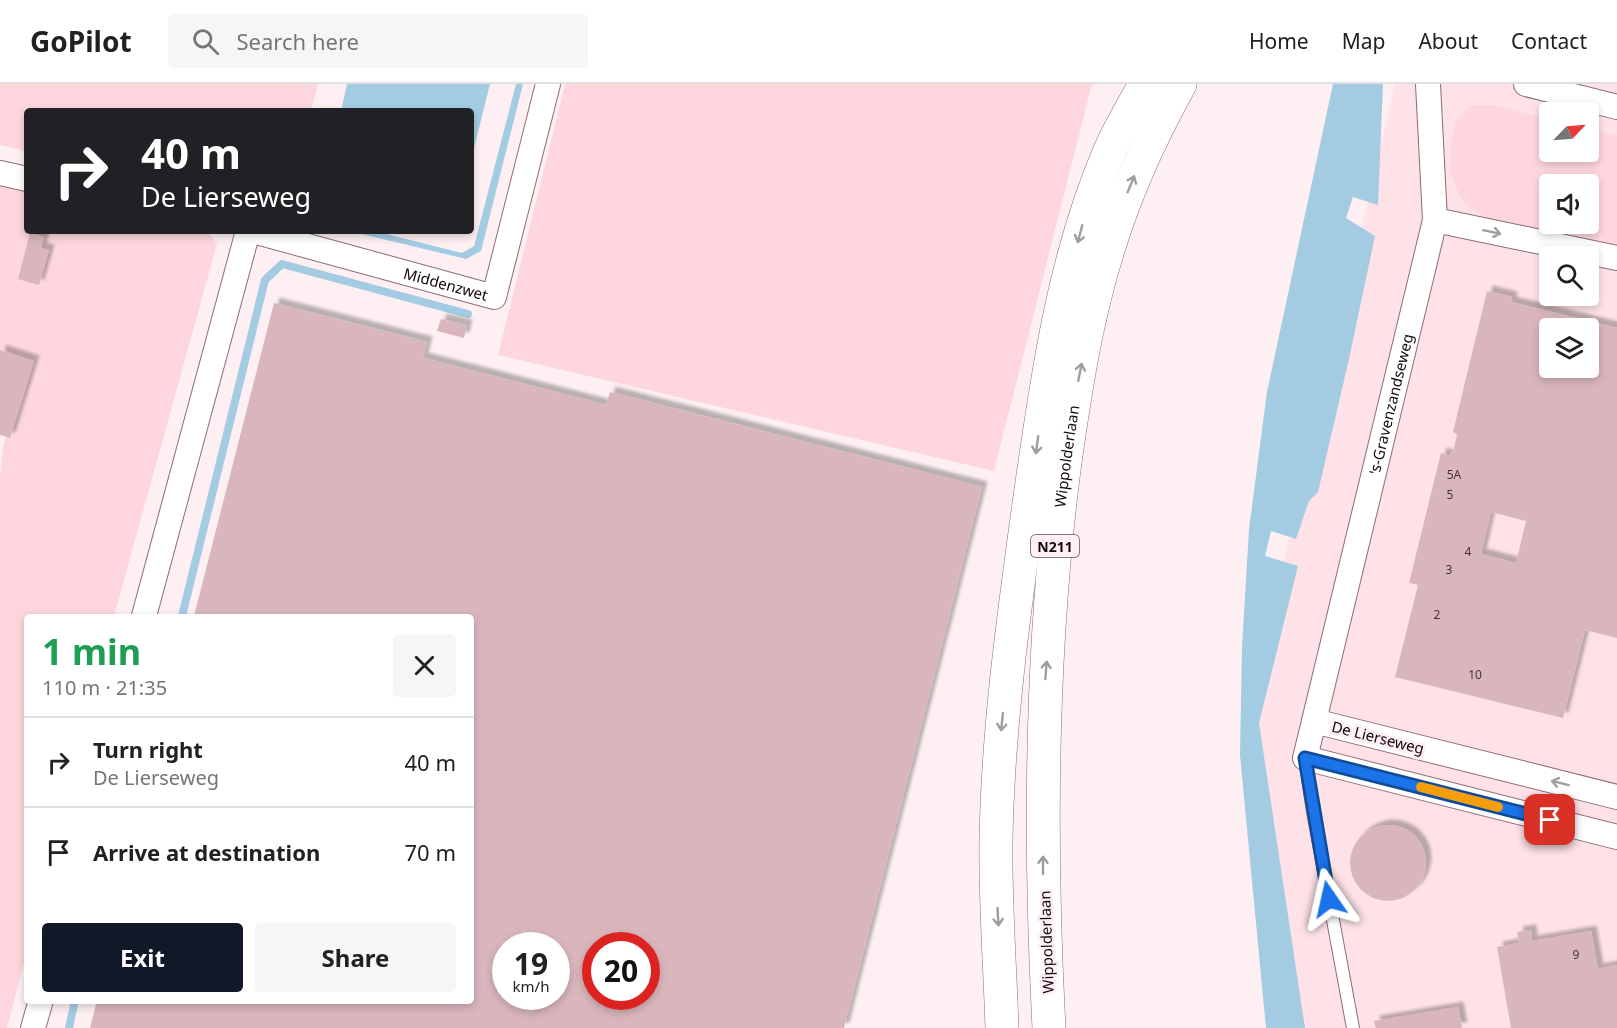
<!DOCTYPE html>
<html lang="en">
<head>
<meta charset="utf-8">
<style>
  body { margin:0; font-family:"Noto Sans",sans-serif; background:#f6f6f6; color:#202124; height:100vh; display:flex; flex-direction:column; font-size:22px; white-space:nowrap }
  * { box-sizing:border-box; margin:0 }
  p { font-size:20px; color:#757577 }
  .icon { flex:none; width:33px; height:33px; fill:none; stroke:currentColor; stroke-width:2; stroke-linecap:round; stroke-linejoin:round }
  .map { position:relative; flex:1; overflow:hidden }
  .sheet { position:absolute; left:24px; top:530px; width:450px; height:390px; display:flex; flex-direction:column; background:#fff; border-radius:6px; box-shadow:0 3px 9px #0003 }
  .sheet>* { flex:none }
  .top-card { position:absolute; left:24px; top:24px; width:450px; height:126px; border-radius:6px; box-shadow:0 3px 9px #0003; background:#202124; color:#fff; overflow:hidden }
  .needle { width:39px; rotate:65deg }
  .buttons { position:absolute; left:1539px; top:18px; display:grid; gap:12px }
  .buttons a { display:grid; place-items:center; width:60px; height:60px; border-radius:6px; background:#fff; box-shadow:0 3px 9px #0003; font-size:30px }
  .speed { position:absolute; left:492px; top:848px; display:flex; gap:12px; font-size:30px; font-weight:700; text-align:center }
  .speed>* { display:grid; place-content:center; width:78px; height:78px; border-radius:50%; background:#fff; box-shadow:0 3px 9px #0003; line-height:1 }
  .speed small { font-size:15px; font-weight:400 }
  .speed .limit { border:9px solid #d22; background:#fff; color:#111 }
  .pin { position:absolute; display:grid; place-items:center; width:51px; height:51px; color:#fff; margin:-26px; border-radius:12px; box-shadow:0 3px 9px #0006 }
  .me { position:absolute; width:66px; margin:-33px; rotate:349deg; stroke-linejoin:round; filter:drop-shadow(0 0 4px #0008) }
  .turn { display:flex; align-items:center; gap:21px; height:126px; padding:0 18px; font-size:27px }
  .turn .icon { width:78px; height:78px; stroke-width:2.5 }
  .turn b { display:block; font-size:42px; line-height:51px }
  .round { display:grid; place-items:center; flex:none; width:63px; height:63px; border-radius:6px; background:#f6f6f6 }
  .summary { display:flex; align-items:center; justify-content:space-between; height:102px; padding:0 18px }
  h1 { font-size:36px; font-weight:700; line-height:45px; color:#1e9e55 }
  .primary-button { display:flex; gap:12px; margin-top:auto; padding:12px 18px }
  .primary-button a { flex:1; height:69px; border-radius:6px; background:#111827; color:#fff; font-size:24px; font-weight:700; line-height:69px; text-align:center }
  .primary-button a+a { background:#f6f6f6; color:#202124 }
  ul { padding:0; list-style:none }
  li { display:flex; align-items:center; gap:18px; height:90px; padding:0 18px; border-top:2px solid #e0e0e0 }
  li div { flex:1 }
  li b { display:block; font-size:22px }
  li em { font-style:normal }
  header { display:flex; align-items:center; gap:36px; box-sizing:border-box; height:84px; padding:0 30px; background:#fff; border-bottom:2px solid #e0e0e0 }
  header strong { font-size:28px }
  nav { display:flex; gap:33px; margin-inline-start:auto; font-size:21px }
  .search { width:420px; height:54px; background:#f6f6f6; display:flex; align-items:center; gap:15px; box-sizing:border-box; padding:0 21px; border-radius:6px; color:#757577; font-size:22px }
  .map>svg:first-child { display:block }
  .built { fill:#fee2e7; fill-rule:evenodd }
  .green { fill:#fdd7dd; fill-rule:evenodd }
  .water { fill:#a3cce3 }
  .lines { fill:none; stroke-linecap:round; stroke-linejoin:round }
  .stream { stroke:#a3cce3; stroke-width:8 }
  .building { fill:#d9b6bc; fill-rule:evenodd; filter:url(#shadow) }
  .service-casing { stroke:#8c6c72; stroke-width:14 }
  .minor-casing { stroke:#8c6c72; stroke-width:26 }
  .primary-casing { stroke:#8c6c72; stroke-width:34 }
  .service { stroke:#fff; stroke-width:12 }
  .minor { stroke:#fff; stroke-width:24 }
  .primary { stroke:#fff; stroke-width:33 }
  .oneway { stroke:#a19d9d }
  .route-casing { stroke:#114b97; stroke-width:15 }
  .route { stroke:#1a73e8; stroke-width:10 }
  .slow { stroke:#f59e0b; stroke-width:10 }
  .labels { text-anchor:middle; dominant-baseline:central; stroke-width:6; stroke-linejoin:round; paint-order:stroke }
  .number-label { font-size:12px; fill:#453437 }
  .shield { fill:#fef0f2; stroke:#5a4e50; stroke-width:1.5 }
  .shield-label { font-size:14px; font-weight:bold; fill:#14090b }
  .street-label { font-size:15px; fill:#14090b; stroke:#fef0f2 }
</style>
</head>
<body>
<header>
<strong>GoPilot</strong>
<div class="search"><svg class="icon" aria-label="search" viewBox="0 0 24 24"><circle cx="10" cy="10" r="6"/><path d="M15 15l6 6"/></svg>Search here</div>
<nav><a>Home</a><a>Map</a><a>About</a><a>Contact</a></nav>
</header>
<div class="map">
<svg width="1617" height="944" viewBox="0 0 1617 944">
  <defs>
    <filter id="shadow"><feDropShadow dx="5.5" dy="-5.5" stdDeviation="1.5" flood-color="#0004"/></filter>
  </defs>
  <rect width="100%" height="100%" fill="#fef0f2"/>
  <path class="built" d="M1395,0H1617V944H1298L1251,641L1271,530ZM1550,28H1588V68H1550ZM1550,100H1588V140H1550ZM1550,172H1588V212H1550ZM1550,244H1588V284H1550Z"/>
  <g class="green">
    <polygon points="0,0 318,0 311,27 27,27 27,67 0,61"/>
    <polygon points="565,0 1092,0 994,387 498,271"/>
    <path d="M1471,21H1492L1549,35L1550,68H1588L1589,45L1617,52V163L1491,136L1468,123L1460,113L1451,90L1450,67L1455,38ZM1550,100H1588V140H1550Z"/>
    <polygon points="0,92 27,99 27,147 207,147 217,160 114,532 27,532 27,867 7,944 0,944 0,393 3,363 29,280 0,271"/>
  </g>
  <g class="water">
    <polygon points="347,0 490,0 471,76 471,27 341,27"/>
    <polygon points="516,0 523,0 481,167 466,175 349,147 374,147 462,169 474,162"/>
    <polygon points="1333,0 1383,0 1378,121 1353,113 1346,134 1375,152 1349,275 1318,408 1309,417 1296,455 1271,447 1265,472 1298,482 1259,639 1305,944 1266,944 1240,671 1242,563 1249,445 1267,308"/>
  </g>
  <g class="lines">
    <g class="stream">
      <polyline points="182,532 265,196 282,180 468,230"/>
      <polyline points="69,944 75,916"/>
    </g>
  </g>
  <g class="building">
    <polygon points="30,149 44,153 41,164 49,166 39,201 18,195"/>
    <path d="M1487,207L1512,213L1511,218L1617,244V554L1585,546L1563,634L1395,593L1418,501L1409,499L1441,369L1450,372L1451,368L1453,369L1457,350L1453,348ZM1550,244H1588V284H1550ZM1491,428L1526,437L1516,479L1481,470Z"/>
    <path d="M274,219L427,258L423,274L606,321L610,308L982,403L844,944H90L97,916H471V532H194ZM506,861H556V912H506ZM596,861H646V912H596Z"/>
    <polygon points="441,235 467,241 464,254 437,247"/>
    <polygon points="0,266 34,277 10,354 0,351"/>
    <circle cx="1388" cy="779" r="38"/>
    <polygon points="1531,846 1532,857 1591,847 1598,885 1617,881 1617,944 1511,944 1497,863 1519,859 1517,848"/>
    <polygon points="1458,923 1462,944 1376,944 1374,937"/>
  </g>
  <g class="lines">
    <g class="service-casing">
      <polyline id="service" points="1305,674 1313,728 1353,944"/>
    </g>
    <g class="minor-casing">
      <g id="minor">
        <polyline points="1526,0 1617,23"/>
        <polyline points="0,89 27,95"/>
        <polyline points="1435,136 1617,174"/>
        <path id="s1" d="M253,147L494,213L548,0"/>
        <polyline points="144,532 248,147"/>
        <path id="s2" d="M1314,637L1435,136L1428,0"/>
        <polyline points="1617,713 1314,637 1305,674 1617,753"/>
        <polyline points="33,944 41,916"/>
      </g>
    </g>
    <g class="primary-casing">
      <g id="primary">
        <path d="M1002,944C1000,881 995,818 996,755C998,645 1013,536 1028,427C1045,308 1061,181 1109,69C1119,45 1133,23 1145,0"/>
        <path id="s3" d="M1049,944C1039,755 1040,565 1065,378C1075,308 1086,236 1107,169C1125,109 1150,54 1180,0"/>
      </g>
    </g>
    <use href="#service" class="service"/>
    <use href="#minor" class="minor"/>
    <use href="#primary" class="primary"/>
  </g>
  <defs><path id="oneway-shaft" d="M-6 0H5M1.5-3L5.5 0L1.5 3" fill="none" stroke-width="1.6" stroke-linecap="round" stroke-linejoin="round" transform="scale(1.5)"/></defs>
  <g class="oneway">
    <use href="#oneway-shaft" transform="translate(1131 100) rotate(-68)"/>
    <use href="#oneway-shaft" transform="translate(1492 148) rotate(12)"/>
    <use href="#oneway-shaft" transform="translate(1080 150) rotate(105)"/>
    <use href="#oneway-shaft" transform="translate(1080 288) rotate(-79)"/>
    <use href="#oneway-shaft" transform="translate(1037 361) rotate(98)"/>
    <use href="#oneway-shaft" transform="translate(1046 586) rotate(-86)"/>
    <use href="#oneway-shaft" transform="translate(1002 638) rotate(96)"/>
    <use href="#oneway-shaft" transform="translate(1560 699) rotate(-166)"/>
    <use href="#oneway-shaft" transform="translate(1043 781) rotate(-90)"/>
    <use href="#oneway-shaft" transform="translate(998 833) rotate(87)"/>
  </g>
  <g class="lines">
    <g class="route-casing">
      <polyline id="route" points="1329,815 1305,674 1550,736"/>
    </g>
    <use href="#route" class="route"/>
    <polyline class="slow" points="1421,703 1498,723"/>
  </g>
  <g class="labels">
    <g class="number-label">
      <text x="1454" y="390">5A</text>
      <text x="1450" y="410">5</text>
      <text x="1468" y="467">4</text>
      <text x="1449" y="485">3</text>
      <text x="1437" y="530">2</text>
      <text x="1475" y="590">10</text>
      <text x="1576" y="870">9</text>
    </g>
    <rect class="shield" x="1031" y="451" width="48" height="22" rx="4.5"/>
    <g class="shield-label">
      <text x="1055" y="462">N211</text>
    </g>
    <g class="street-label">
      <text stroke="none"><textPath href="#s1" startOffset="200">Middenzwet</textPath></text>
      <text stroke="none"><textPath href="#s2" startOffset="326">'s-Gravenzandseweg</textPath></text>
      <text stroke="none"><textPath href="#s3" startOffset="573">Wippolderlaan</textPath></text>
      <text transform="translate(1378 653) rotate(14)">De Lierseweg</text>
      <text transform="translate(1046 858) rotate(-92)">Wippolderlaan</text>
    </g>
  </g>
</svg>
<div class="buttons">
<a><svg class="needle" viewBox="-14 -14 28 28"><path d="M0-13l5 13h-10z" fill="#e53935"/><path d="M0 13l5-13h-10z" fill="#757577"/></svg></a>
<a><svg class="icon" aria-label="sound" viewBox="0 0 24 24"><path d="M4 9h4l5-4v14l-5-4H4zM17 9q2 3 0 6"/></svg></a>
<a><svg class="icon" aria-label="search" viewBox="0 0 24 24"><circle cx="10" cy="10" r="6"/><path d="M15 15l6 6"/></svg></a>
<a><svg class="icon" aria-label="layers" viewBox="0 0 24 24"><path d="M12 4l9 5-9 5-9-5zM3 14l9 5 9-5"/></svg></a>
</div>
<div class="speed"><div>19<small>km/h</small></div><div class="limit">20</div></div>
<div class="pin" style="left:1550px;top:736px;background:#d93025"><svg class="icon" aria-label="arrive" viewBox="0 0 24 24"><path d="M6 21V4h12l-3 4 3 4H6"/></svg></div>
<svg class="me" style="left:1329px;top:815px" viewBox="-20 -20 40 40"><path d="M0-17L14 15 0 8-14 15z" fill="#1a73e8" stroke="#fff" stroke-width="4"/></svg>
<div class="top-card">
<div class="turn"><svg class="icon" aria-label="right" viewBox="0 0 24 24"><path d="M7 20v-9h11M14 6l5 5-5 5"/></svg><div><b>40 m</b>De Lierseweg</div></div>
</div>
<section class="sheet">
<div class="summary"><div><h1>1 min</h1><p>110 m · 21:35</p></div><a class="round"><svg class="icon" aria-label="close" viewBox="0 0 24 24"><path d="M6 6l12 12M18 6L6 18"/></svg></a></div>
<ul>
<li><svg class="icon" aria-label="right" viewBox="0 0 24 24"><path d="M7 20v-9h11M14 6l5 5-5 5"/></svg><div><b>Turn right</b><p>De Lierseweg</p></div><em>40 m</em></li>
<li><svg class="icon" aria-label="arrive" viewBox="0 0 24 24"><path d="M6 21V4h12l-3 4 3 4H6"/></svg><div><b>Arrive at destination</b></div><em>70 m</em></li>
</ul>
<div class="primary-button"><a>Exit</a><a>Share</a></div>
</section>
</div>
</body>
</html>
